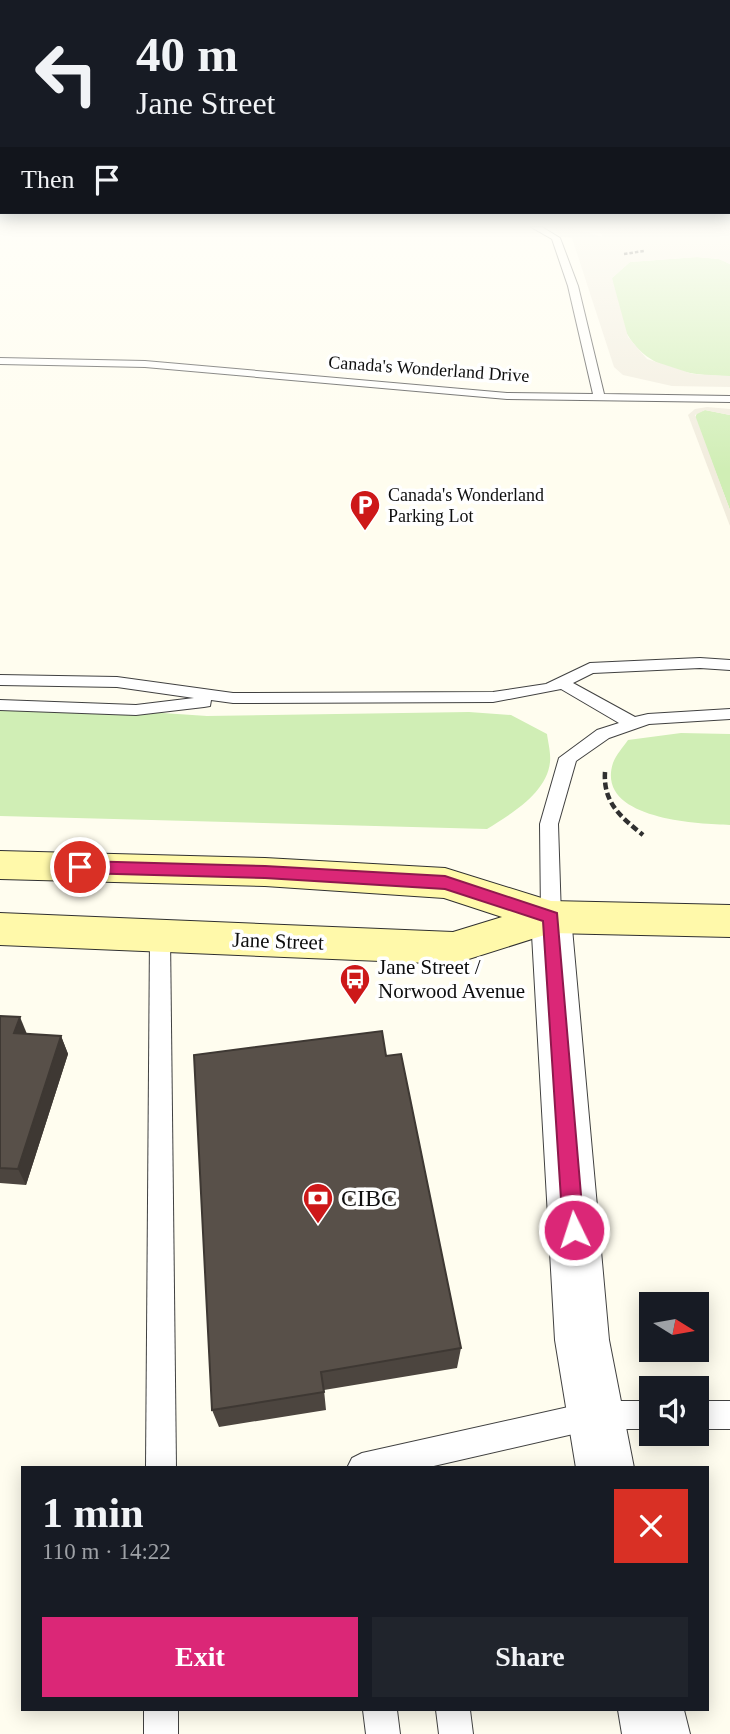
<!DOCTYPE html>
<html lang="en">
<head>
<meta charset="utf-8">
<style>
  body { margin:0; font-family:Georgia,serif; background:#20242c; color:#f1f3f6; height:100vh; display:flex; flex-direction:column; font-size:26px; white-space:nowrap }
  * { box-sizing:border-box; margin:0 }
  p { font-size:23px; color:#9ea1a6 }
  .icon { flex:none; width:38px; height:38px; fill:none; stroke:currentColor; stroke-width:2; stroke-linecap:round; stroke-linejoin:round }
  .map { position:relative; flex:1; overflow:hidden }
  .drawer { position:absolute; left:21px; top:1466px; width:688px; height:245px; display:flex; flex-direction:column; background:#171b24; border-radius:0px; box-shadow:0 4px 18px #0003 }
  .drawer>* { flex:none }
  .banner { position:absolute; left:0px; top:0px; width:732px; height:214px; box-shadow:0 4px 18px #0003; background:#171b24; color:#f1f3f6; overflow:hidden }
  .needle { width:46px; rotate:101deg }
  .fabs { position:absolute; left:639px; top:1292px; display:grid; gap:14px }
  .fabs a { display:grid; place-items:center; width:70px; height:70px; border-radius:0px; background:#171b24; box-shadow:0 4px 18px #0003; font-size:35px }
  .pin { position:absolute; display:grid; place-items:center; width:60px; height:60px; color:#fff; margin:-30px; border:4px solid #fff; border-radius:50%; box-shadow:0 2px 7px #0007 }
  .me { position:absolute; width:77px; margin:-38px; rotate:356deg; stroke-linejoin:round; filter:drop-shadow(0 0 5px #0008) }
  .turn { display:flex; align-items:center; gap:24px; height:147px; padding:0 21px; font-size:32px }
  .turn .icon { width:91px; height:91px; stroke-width:2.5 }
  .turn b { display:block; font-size:49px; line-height:60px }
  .then { display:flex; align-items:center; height:66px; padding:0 21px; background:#0003; gap:14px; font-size:26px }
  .round { display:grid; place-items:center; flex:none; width:74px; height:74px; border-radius:0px; background:#20242c }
  .headline { display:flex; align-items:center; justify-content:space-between; height:119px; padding:0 21px }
  h1 { font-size:42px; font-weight:700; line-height:52px }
  .button { display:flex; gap:14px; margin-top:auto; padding:14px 21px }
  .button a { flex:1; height:80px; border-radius:0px; background:#db2777; color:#fff; font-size:28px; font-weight:700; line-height:80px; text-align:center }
  .button a+a { background:#20242c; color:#f1f3f6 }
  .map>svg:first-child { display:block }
  .green { fill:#d0eeb5 }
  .plaza { fill:#f1ecdd }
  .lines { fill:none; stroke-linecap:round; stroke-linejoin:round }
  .service-casing { stroke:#414141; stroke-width:2 }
  .minor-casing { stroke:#414141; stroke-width:2 }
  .secondary-casing { stroke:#303030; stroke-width:2 }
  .path-far1 { stroke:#303030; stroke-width:2.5; stroke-dasharray:3.5 2; stroke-linecap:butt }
  .path { stroke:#303030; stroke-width:4.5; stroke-dasharray:7 3.5; stroke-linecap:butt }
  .service { fill:#fff; fill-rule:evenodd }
  .minor { fill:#fff; fill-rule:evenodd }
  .secondary { fill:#fff9aa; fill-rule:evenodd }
  .wall { fill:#4c453f }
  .shaded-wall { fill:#3e3833 }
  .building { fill:#585049; stroke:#3e3833; stroke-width:2 }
  .route { fill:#db2777; stroke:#8e194d; stroke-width:2 }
  .labels { text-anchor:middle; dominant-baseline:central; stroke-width:7; stroke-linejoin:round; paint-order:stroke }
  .far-street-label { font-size:18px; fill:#0e0e0e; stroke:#fff }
  .far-poi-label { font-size:18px; fill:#0e0e0e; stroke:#fff; text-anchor:start }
  .street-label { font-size:21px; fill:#0e0e0e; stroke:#fff }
  .poi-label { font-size:21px; fill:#0e0e0e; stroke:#fff; text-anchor:start }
  .near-poi-label { font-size:24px; fill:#0e0e0e; stroke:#fff; text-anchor:start }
</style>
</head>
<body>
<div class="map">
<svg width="730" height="1734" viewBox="0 0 730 1734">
  <rect width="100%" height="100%" fill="#fffdef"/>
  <g class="green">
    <path d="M697,257L719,259L730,264V376C658,376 618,355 612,278L630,262Z"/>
    <polygon points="705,410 730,415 730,510 695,418 697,413"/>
    <path d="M0,708L133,711L207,716L469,712L511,715L547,734C548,742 551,753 550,762C547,793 511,814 487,829L0,816Z"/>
    <path d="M681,733L730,734V825C696,824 595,819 613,763C616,755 623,747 628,740Z"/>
  </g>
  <g class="plaza">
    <polygon points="553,227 568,227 603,237 597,227 730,227 730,264 719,259 697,257 630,262 612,278 628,337 647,359 693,374 730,376 730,387 672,386 623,375 614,367 572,238 561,237"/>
    <polygon points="707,407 730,409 730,415 705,410 695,415 730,510 730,526 688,415 695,409"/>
  </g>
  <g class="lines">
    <g class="service-casing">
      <g id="service">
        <polygon points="531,227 542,227 560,238 578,286 604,394 730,396 730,402 507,399 145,367 0,364 0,358 145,361 507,393 593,394 568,286 552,239"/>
        <polygon points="700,658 730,660 730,670 700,668 593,673 573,683 635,717 648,714 730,709 730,719 649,724 609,738 576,761 558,824 561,917 558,923 551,925 544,923 541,917 540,824 559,758 597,730 619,723 561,689 493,702 233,703 211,700 210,706 204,707 136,715 0,710 0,700 136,705 194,698 117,687 0,685 0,675 117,677 233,693 493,692 546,684 590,663"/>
        <polygon points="160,928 167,930 170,936 176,1468 146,1468 150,936 153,930"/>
        <polygon points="595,1401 651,1401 651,1429 595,1429 425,1468 347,1468 352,1458 362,1453"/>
        <rect x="696" y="1401" width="34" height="28"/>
        <rect x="144" y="1710" width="34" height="24"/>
        <polygon points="363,1710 397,1710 400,1734 366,1734"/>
        <polygon points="436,1710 470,1710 473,1734 439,1734"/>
      </g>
    </g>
    <g class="minor-casing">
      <g id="minor">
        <polygon points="551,901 565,906 571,917 609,1340 634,1468 576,1468 555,1340 531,917 537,906"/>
        <polygon points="618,1710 684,1710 690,1734 622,1734"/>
      </g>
    </g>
    <g class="secondary-casing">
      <polygon id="secondary" points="0,851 265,858 445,868 551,901 730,905 730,937 551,933 453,964 0,945 0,913 453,932 502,917 444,898 265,886 0,879"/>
    </g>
    <polyline class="path-far1" points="624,254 644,251"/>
    <path class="path" d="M605,772C603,803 621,817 643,835"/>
    <use href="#service" class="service"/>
    <use href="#minor" class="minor"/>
    <use href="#secondary" class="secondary"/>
  </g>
  <g class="wall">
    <polygon points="0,1016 27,1034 61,1036 68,1054 26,1185 0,1183"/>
    <polygon points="386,1056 461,1348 457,1368 324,1390 326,1410 219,1427 212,1410"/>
  </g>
  <g class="shaded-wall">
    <polygon points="20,1017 27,1034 14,1033"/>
    <polygon points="61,1036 68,1054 26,1185 18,1169"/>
  </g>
  <g class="building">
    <polygon points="0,1016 20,1017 14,1033 61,1036 18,1169 0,1168"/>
    <polygon points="382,1031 386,1056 401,1054 461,1348 321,1372 324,1392 212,1410 194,1055"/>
  </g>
  <linearGradient id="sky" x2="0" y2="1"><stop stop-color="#91c4f0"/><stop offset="0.48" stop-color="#fffef8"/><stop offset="1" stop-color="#fffef8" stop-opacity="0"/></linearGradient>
  <rect width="730" height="470" fill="url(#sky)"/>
  <polygon class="route" points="80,861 265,866 445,876 557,913 584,1230 581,1237 574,1240 566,1237 563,1230 543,921 445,889 265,878 80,873 72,867"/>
  <defs>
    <g id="parking-pin" transform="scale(1.575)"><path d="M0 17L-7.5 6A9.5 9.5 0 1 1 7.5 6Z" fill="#cd1819" stroke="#fff"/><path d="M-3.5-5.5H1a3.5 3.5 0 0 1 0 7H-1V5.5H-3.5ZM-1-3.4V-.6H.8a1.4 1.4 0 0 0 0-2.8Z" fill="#fff"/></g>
    <g id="bus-pin" transform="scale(1.575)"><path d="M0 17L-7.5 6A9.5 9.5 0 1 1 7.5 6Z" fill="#cd1819" stroke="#fff"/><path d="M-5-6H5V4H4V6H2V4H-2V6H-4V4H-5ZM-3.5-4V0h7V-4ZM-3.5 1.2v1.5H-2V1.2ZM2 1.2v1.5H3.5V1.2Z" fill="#fff"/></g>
    <g id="bank-pin" transform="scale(1.575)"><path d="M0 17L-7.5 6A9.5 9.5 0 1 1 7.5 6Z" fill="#cd1819" stroke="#fff"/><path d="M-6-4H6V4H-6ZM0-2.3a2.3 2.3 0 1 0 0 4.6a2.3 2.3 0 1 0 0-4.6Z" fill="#fff"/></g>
  </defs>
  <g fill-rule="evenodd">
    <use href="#parking-pin" x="365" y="505"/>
    <use href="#bus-pin" x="355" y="979"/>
    <use href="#bank-pin" x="318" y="1198"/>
  </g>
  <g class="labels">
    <g class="far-street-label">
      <text transform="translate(429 369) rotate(4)">Canada's Wonderland Drive</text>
    </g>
    <g class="far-poi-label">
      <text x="388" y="495">Canada's Wonderland<tspan x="388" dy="21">Parking Lot</tspan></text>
    </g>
    <g class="street-label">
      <text transform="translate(278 941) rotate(2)">Jane Street</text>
    </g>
    <g class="poi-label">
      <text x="378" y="967">Jane Street /<tspan x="378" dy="24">Norwood Avenue</tspan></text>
    </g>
    <g class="near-poi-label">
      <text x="341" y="1198">CIBC</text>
    </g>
  </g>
</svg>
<div class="fabs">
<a><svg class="needle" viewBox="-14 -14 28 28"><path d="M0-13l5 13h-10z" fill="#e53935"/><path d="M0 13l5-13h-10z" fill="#9ea1a6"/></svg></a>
<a><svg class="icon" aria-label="sound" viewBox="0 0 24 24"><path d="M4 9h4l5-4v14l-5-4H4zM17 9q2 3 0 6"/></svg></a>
</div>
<div class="pin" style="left:80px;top:867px;background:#d93025"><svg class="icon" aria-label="arrive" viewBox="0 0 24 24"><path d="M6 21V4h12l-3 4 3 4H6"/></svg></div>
<svg class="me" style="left:574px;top:1230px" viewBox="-20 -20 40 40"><circle r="17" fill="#db2777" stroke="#fff" stroke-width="3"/><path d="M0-11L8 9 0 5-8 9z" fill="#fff"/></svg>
<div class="banner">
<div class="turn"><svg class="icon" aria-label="left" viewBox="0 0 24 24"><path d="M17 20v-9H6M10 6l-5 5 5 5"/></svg><div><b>40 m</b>Jane Street</div></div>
<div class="then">Then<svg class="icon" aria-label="arrive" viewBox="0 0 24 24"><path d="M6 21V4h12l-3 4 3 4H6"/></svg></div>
</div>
<section class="drawer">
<div class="headline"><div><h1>1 min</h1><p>110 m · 14:22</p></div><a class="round" style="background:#d93025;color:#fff"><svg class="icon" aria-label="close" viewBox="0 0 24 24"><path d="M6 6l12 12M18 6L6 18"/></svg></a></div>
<div class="button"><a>Exit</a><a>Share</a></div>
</section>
</div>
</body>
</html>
